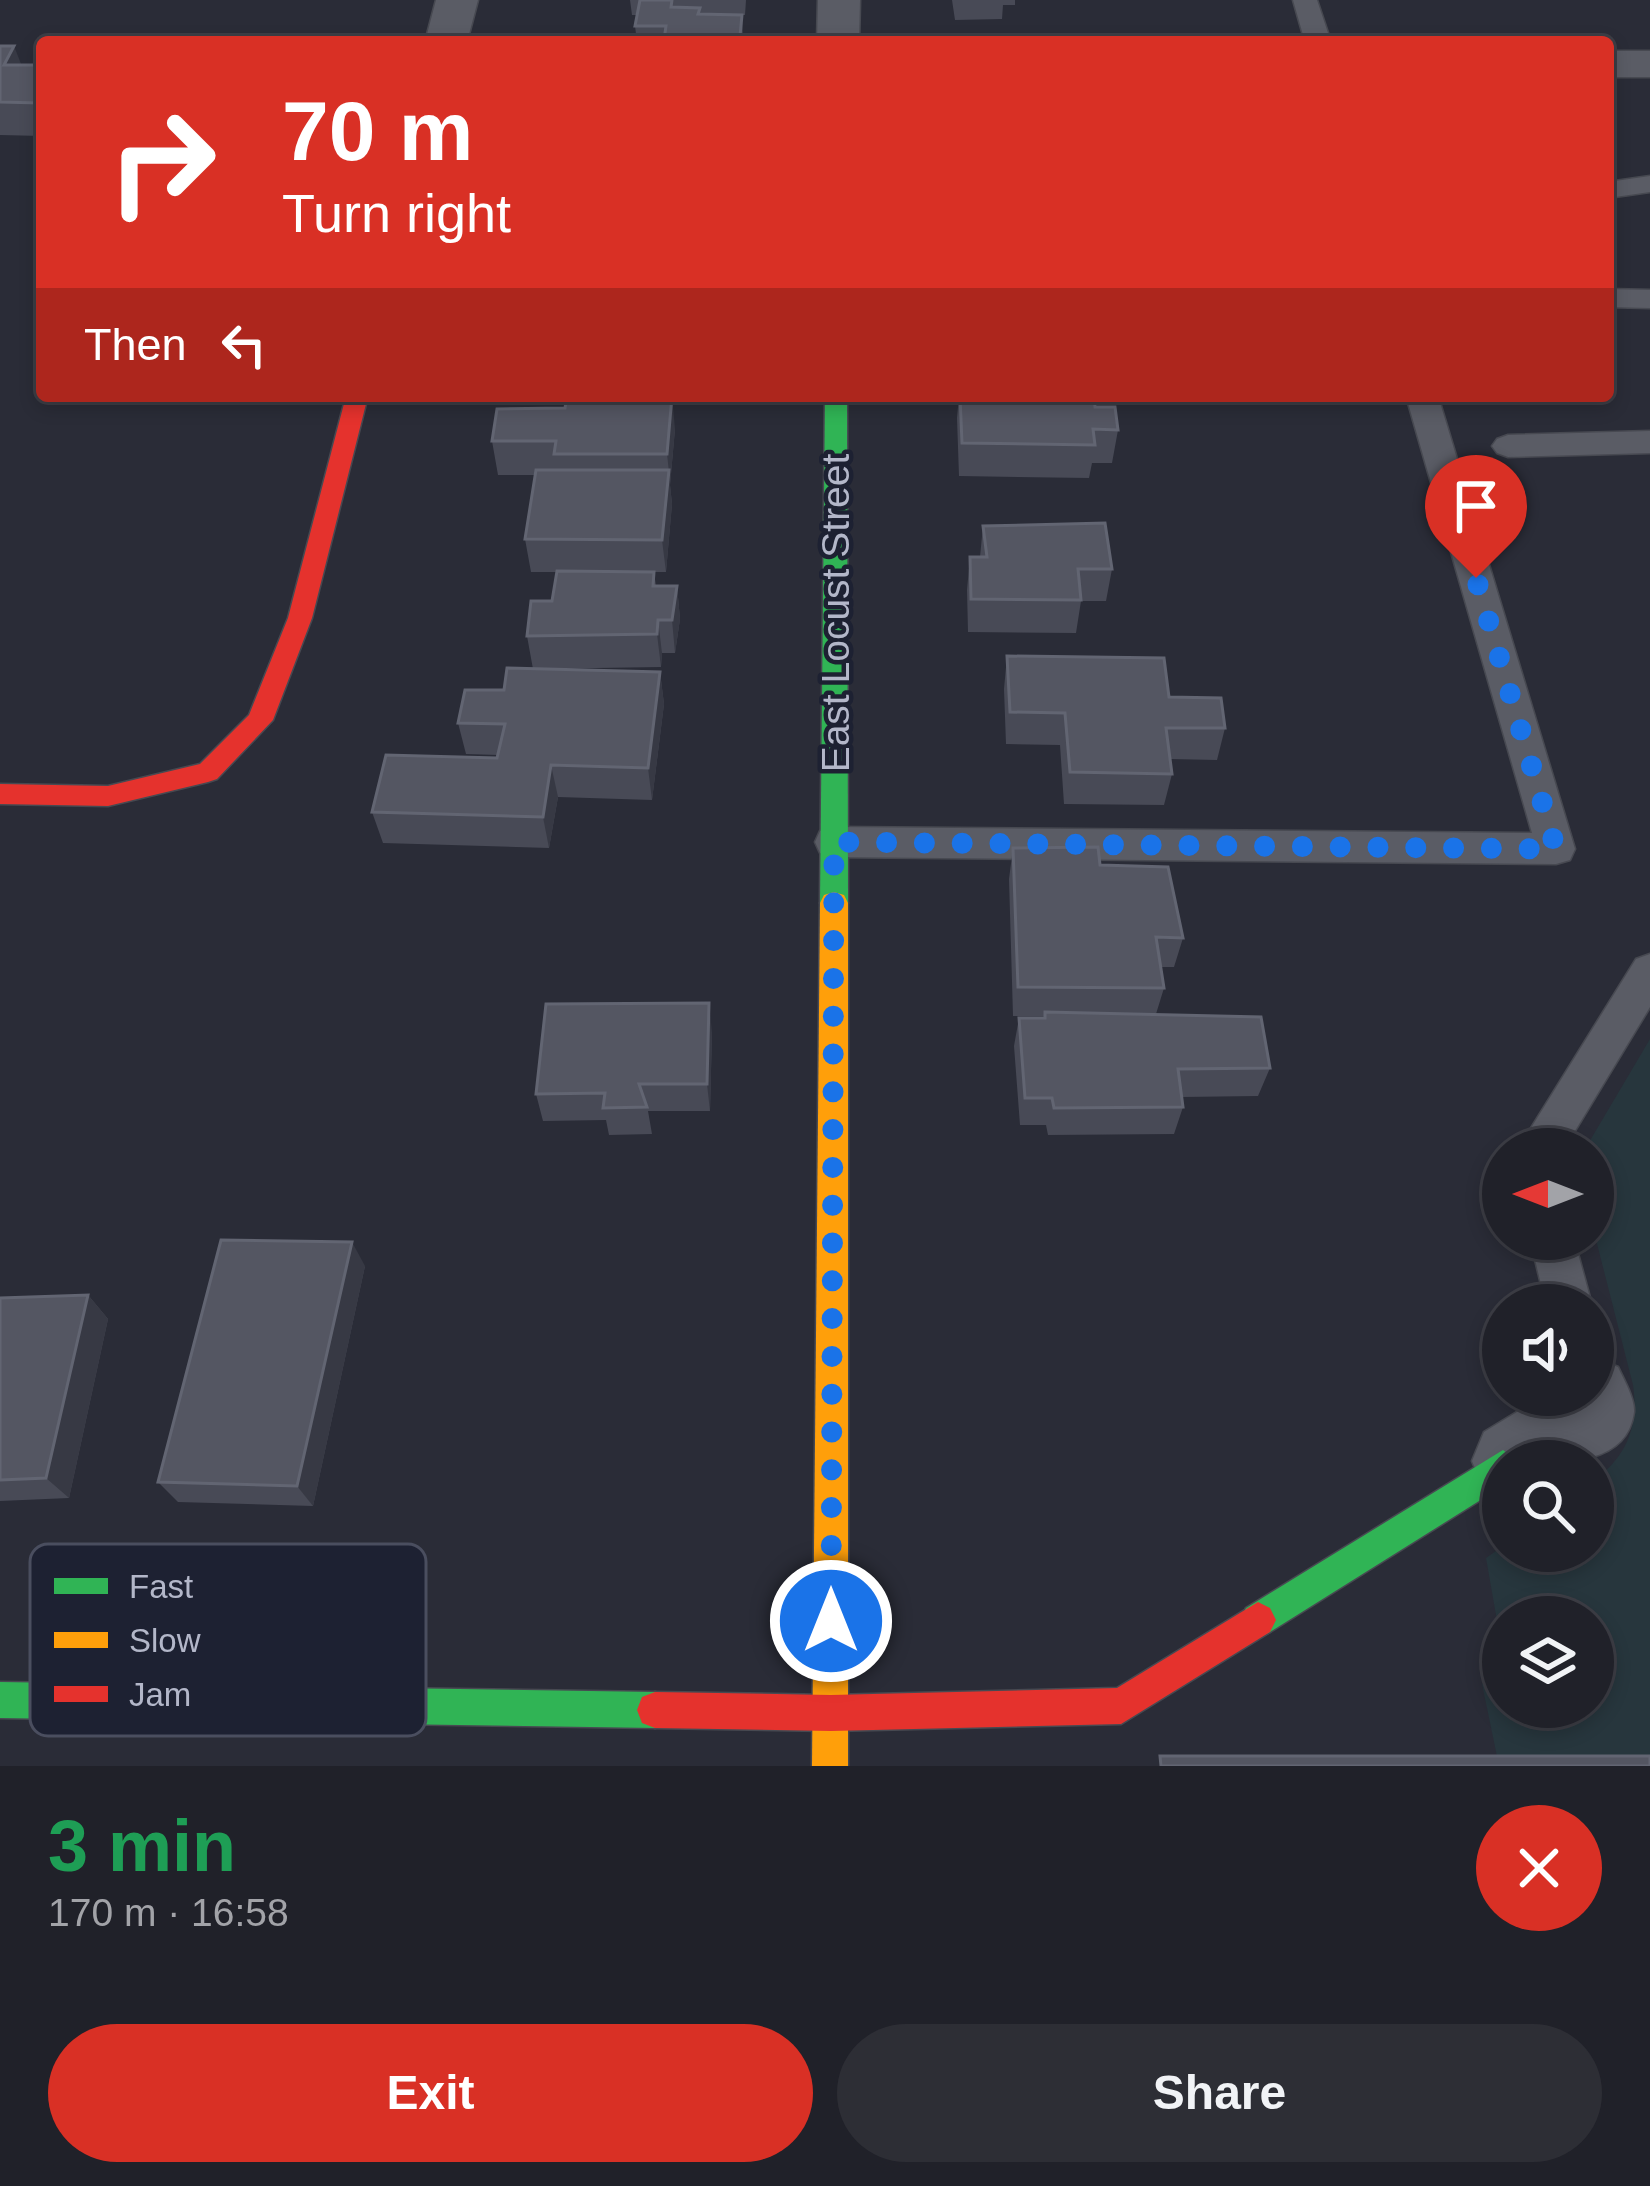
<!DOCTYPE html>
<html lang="en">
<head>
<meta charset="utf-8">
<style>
  body { margin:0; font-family:Arial,sans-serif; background:#2d2e35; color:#f1f3f6; height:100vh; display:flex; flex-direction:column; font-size:45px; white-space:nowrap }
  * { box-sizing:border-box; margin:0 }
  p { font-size:39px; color:#a2a3a8 }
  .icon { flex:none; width:66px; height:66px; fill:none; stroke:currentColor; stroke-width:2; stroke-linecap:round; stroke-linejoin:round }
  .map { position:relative; height:1766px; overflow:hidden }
  .drawer { display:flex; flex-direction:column; background:#202129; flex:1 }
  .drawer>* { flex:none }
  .top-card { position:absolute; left:36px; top:36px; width:1578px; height:366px; border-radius:12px; box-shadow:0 6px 18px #0003,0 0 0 3px #3d3e46; background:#d93025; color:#fff; overflow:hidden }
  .needle { width:78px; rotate:270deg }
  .tools { position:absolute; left:1482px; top:1128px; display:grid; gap:24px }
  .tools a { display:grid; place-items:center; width:132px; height:132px; border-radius:50%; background:#202129; box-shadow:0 6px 18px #0003,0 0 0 3px #3d3e46; font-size:60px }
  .pin { position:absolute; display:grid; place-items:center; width:102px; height:102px; color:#fff; margin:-123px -51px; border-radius:50% 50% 50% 0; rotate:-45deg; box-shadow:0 0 12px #0007 }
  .pin .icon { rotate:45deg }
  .me { position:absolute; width:132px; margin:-66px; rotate:0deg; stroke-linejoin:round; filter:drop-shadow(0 0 9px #0008) }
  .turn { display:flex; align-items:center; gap:42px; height:252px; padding:0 48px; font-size:54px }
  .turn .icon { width:156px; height:156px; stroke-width:2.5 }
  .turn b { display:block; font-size:84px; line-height:102px }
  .then { display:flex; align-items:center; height:114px; padding:0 48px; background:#0003; gap:24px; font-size:45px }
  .round { display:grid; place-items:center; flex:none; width:126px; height:126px; border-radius:63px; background:#2d2e35 }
  .head { display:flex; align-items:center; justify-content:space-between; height:204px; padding:0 48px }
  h1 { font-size:72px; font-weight:600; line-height:90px; color:#1e9e55 }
  .action { display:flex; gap:24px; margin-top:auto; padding:24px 48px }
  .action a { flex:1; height:138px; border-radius:72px; background:#d93025; color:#fff; font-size:48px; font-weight:600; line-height:138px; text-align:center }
  .action a+a { background:#2d2e35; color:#f1f3f6 }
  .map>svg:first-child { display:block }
  .green { fill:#27363d }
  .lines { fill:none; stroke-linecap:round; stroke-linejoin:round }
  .lane-casing { stroke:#474951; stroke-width:3 }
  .street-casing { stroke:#474951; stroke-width:3 }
  .fast-casing { stroke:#474951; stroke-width:3 }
  .slow-casing { stroke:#474951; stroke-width:3 }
  .jam-casing { stroke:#474951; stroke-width:3 }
  .lane { fill:#5a5c65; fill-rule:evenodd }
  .street { fill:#5a5c65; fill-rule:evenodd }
  .fast { fill:#30b455; fill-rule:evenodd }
  .slow { fill:#ff9f0a; fill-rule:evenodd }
  .jam { fill:#e5322d; fill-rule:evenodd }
  .wall { fill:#484a56 }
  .shaded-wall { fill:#373944 }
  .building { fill:#545662; stroke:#626572; stroke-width:3 }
  .route { stroke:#1a73e8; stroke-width:21; stroke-dasharray:0 37.8 }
  .labels { text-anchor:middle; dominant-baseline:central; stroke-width:9; stroke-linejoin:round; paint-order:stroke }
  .street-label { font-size:39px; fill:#b3b7c9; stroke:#1d2132 }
  .key { fill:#1d2132; stroke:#4a4e5f; stroke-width:3 }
  .key-label { font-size:33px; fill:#b3b7c9 }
</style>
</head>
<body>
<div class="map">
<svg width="1650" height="1766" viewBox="0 0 1650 1766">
  <rect width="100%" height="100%" fill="#2a2c37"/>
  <path class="green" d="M1650,1039V1766H1499L1482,1684L1503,1679V1707H1593V1617H1503V1655L1486,1558L1503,1546V1551H1593V1481C1627,1457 1639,1426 1633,1385L1593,1228V1149H1585Z"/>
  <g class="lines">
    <g class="lane-casing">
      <g id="lane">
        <polygon points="1293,0 1317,0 1331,42 1305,42"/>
        <polygon points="1650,176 1650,192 1608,198 1608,182"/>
        <polygon points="1608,289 1650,290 1650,308 1608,307"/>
        <polygon points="1406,396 1438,396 1575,849 1570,860 1556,864 834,857 820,853 815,842 820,831 834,827 1532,833"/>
        <polygon points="1650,431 1650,453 1508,457 1497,453 1492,446 1497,439 1508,435"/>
        <polygon points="1650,954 1650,1007 1564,1149 1518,1149 1636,959"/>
        <polygon points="1530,1239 1574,1239 1592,1305 1546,1305"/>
      </g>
    </g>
    <g class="street-casing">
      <g id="street">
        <polygon points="436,0 478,0 467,42 425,42"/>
        <polygon points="818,0 860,0 859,42 817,42"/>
        <rect x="1608" y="51" width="42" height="26"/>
        <path d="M1593,1357L1618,1367C1624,1380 1635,1399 1634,1412C1626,1473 1545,1461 1503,1461V1498L1484,1490L1472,1461L1484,1432L1545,1395H1593Z"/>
      </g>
    </g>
    <g class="fast-casing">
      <g id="fast">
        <polygon points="825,396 847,396 848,903 844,911 824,911 820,903"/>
        <polygon points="1503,1450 1517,1461 1503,1461 1503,1486 1270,1632 1258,1638 1246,1632 1240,1620 1246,1608"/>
        <polygon points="0,1682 655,1692 668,1697 673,1710 668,1723 655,1728 0,1718"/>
      </g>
    </g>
    <g class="slow-casing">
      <polygon id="slow" points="834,892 844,895 848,903 848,1766 812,1766 820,903 824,895"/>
    </g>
    <g class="jam-casing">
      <g id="jam">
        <polygon points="346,396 368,396 312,618 273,720 217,779 208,782 108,806 0,804 0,784 108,786 200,764 249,715 288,618"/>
        <polygon points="1258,1602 1270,1608 1276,1620 1270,1632 1121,1724 831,1731 655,1728 642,1723 637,1710 642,1697 655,1692 831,1695 1117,1688"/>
      </g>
    </g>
    <use href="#lane" class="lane"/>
    <use href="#street" class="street"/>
    <use href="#fast" class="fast"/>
    <use href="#slow" class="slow"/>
    <use href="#jam" class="jam"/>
  </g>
  <g class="wall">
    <polygon points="630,0 746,0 745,15 742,15 743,42 637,42 635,26 637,15 632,15"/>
    <polygon points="952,0 1015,0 1015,5 1003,5 1002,19 955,20"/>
    <polygon points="0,46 21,65 42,65 42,136 0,135"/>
    <polygon points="959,396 1094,396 1095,407 1118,430 1112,463 1092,463 1089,478 959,476 957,418"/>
    <polygon points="565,408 675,429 670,485 672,504 666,572 654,572 656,586 677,586 680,619 675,653 662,653 661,667 533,669 527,636 552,601 557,572 531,572 525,539 535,475 498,475 492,441"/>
    <polygon points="983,526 1112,569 1106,601 1081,601 1076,633 968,632 967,590 970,557 980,557"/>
    <polygon points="1007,656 1169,697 1225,728 1217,760 1170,759 1172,774 1164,805 1064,804 1060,745 1006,744 1004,689"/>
    <polygon points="660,672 664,704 652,800 558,797 549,848 383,843 372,812 497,758 498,755 466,754 458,723 504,690"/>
    <polygon points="1013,848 1100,865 1183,938 1174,967 1161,967 1164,988 1156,1014 1270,1068 1258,1096 1182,1097 1183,1107 1174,1134 1048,1135 1046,1125 1020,1125 1014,1046 1019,1018 1044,1018 1045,1016 1013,1016 1009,879"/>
    <polygon points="712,1032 710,1111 648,1111 652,1134 609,1135 606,1120 543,1121 536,1094"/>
    <polygon points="365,1266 313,1506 178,1502 158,1482"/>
    <polygon points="88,1295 108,1319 69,1498 0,1501 0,1298"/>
  </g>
  <g class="shaded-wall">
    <polygon points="14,46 27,79 4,65"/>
    <polygon points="672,396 675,429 670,485 672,504 666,572 662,540 669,472 667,454"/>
    <polygon points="677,586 680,619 675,653 672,620"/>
    <polygon points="658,620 662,653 661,667 657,634"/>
    <polygon points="660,672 664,704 652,800 648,768"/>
    <polygon points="551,765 558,797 549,848 543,817"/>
    <polygon points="709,1003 712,1032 710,1111 707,1084"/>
    <polygon points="352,1242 365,1266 313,1506 297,1486"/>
    <polygon points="88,1295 108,1319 69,1498 46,1478"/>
  </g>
  <g class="building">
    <polygon points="640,0 672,0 671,7 700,8 698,14 742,15 740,36 664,40 666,26 635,26"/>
    <polygon points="0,46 14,46 4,65 42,65 42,99 40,103 0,102"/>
    <polygon points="567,396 672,396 667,454 554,454 556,441 492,441 497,409 565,408"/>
    <polygon points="960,396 1094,396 1095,407 1115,407 1118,430 1093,429 1095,445 962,443"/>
    <polygon points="536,470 669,470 662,540 525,539"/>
    <polygon points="1105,523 1112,569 1078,569 1081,600 971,599 970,557 987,557 983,526"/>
    <polygon points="557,571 654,572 653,586 677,586 672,620 658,620 657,634 527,636 531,601 552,601"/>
    <polygon points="1007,656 1164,658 1169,697 1221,698 1225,728 1166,728 1172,774 1070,772 1065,713 1010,712"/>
    <polygon points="507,668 660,672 648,768 551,765 543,817 372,812 386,755 497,758 505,724 458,723 465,690 504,690"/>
    <polygon points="1098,847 1100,865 1168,867 1183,938 1156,937 1164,988 1018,987 1013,848"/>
    <polygon points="709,1003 707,1084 639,1084 647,1107 603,1108 605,1093 536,1094 546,1004"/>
    <polygon points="1045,1012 1261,1017 1270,1068 1178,1069 1183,1107 1054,1108 1052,1098 1025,1098 1019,1018 1045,1018"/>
    <polygon points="221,1240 352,1242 297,1486 158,1482"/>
    <polygon points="88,1295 46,1478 0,1480 0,1298"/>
    <polygon points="1160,1756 1650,1756 1650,1766 1161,1766"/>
  </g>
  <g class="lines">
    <polyline class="route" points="831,1621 834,842 1556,849 1476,578"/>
  </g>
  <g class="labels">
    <g class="street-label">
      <text transform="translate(835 613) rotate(-90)">East Locust Street</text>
    </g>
  </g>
  <rect x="30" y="1544" width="396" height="192" rx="18" class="key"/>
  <rect x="54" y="1578" width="54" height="16" fill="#30b455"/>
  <rect x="54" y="1632" width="54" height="16" fill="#ff9f0a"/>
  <rect x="54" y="1686" width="54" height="16" fill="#e5322d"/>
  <g class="key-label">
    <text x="129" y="1598">Fast</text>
    <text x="129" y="1652">Slow</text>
    <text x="129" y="1706">Jam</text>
  </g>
</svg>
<div class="tools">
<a><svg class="needle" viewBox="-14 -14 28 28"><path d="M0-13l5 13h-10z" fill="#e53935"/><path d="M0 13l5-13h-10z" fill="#a2a3a8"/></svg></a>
<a><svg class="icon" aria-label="sound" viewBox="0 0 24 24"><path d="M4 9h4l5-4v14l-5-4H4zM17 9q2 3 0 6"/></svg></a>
<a><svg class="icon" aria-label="search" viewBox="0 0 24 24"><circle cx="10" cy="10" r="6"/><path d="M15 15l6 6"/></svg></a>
<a><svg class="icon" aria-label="layers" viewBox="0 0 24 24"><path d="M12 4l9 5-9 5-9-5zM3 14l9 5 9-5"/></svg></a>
</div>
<div class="pin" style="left:1476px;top:578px;background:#d93025"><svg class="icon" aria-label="arrive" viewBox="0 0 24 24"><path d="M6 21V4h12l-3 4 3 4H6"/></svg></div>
<svg class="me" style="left:831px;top:1621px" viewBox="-20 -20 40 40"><circle r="17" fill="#1a73e8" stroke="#fff" stroke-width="3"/><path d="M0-11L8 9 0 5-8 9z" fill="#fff"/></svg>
<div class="top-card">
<div class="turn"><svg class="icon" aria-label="right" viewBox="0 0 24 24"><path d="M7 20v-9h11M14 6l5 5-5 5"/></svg><div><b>70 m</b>Turn right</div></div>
<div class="then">Then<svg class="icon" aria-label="left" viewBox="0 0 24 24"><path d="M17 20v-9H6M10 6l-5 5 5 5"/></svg></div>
</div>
</div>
<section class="drawer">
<div class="head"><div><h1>3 min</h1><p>170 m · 16:58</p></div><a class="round" style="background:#d93025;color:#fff"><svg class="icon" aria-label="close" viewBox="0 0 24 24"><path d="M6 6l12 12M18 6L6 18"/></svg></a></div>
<div class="action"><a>Exit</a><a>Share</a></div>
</section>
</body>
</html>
